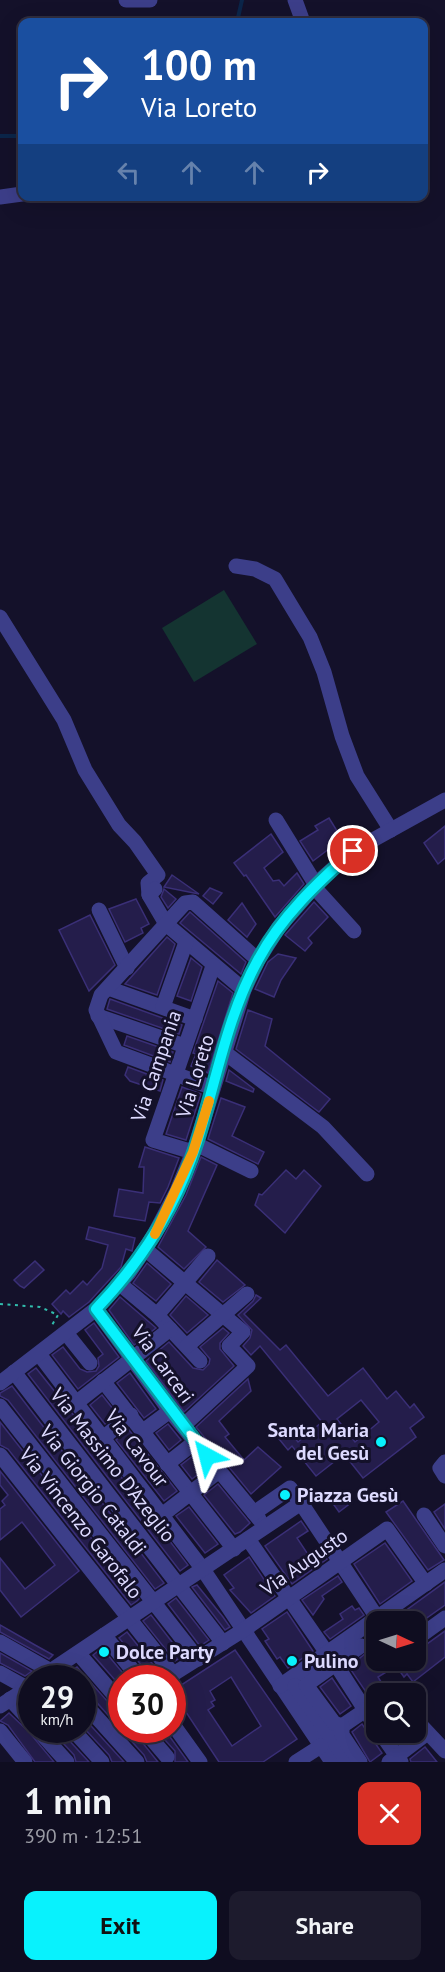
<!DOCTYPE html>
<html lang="en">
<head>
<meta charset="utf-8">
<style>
  body { margin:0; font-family:"PT Sans",sans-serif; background:#1d1b2d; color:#f1f3f6; height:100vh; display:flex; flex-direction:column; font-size:22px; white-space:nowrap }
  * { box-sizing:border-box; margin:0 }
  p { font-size:20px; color:#9b9ca5 }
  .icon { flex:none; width:33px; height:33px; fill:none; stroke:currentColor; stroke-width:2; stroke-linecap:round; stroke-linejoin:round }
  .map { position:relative; height:1762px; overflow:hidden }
  .side { display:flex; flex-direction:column; background:#0f0d20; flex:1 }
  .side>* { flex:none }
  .banner { position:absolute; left:18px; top:18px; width:410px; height:183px; border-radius:12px; box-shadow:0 6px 24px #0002,0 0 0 2px #2f2d3e; background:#1a4fa0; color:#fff; overflow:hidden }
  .needle { width:39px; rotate:94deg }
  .buttons { position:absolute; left:366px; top:1611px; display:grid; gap:12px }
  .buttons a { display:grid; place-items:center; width:60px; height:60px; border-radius:12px; background:#0f0d20; box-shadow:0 6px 24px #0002,0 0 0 2px #2f2d3e; font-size:30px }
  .speed { position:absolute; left:18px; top:1665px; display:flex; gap:12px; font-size:30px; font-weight:700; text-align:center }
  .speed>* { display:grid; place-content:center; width:78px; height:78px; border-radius:50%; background:#0f0d20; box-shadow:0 6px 24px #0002,0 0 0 2px #2f2d3e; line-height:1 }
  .speed small { font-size:15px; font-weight:400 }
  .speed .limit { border:9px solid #d22; background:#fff; color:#111 }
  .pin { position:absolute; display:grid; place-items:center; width:51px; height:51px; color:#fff; margin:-26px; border:3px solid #fff; border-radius:50%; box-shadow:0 2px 6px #0007 }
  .me { position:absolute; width:66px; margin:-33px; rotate:322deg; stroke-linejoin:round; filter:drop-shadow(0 0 4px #0008) }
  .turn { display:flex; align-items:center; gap:21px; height:126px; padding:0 24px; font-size:27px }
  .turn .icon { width:78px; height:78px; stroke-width:2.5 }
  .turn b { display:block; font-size:42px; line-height:51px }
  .lanes { display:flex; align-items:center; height:57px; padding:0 24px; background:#0003; justify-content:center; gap:30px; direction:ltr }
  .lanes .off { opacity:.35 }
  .round { display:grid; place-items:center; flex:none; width:63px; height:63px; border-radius:12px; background:#1d1b2d }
  .overview { display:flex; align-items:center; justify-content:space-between; height:102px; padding:0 24px }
  h1 { font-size:36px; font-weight:700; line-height:45px }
  .primary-button { display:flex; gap:12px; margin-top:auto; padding:12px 24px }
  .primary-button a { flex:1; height:69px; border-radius:12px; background:#08f2fd; color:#111; font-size:24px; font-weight:700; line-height:69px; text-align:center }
  .primary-button a+a { background:#1d1b2d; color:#f1f3f6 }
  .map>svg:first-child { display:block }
  .green { fill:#143431 }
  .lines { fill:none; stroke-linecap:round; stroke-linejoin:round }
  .stream { stroke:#0b2549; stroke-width:4 }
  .building { fill:#241d4b; stroke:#3a2f77; stroke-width:1.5; fill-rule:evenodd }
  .path { stroke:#31bcac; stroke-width:2; stroke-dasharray:3 4.5; stroke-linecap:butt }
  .minor { stroke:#3c3e89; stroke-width:15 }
  .route-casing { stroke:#059da4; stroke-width:15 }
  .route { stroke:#08f2fd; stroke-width:10 }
  .slow { stroke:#f59e0b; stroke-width:10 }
  .poi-dot { fill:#08f2fd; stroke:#14112a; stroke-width:2 }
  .labels { text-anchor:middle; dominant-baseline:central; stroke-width:6; stroke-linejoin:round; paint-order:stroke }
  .street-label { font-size:20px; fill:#dddaff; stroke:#14112a }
  .poi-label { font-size:20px; font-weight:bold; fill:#dddaff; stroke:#14112a; text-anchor:start }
</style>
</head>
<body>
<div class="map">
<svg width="445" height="1762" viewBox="0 0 445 1762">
  <rect width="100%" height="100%" fill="#14112a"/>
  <polygon class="green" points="224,590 257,644 194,682 162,628"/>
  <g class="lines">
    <g class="stream">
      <polyline points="237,22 242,0"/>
      <polyline points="0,136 22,136"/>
    </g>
  </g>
  <g class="building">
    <polygon points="329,818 342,839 313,861 300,841 318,830 315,826"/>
    <polygon points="445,826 445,858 438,864 424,843"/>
    <polygon points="271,834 283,852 264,868 273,881 279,880 284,886 297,873 304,884 275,917 246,875 244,876 234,863"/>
    <polygon points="172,875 199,894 164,887"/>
    <polygon points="210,888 222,893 213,904 203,896"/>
    <polygon points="164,889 176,899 168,908 161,897"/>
    <polygon points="136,899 149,924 141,928 143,933 125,942 109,909"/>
    <polygon points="314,902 328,917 308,938 312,943 305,951 285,935"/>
    <polygon points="242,903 256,924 247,937 228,920"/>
    <polygon points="190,912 246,962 241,974 180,923"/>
    <polygon points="90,915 115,965 89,991 59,930"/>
    <polygon points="167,937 175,944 157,995 125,984"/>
    <polygon points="278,954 296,958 281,980 274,997 255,989 268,962"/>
    <polygon points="191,958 202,967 191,1001 177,996"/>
    <polygon points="218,981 233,993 208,1073 191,1066 196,1054 193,1053"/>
    <polygon points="110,999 182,1025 179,1034 107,1009"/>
    <polygon points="248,1010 272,1019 265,1046 330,1099 319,1112 236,1049"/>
    <polygon points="127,1036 173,1052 170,1062 124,1045"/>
    <polygon points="128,1067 163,1080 160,1091 130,1081 125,1075"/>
    <polygon points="229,1070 254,1089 253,1092 226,1081"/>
    <polygon points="182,1087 201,1094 186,1140 166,1134"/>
    <polygon points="221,1098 245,1107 232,1136 264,1152 258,1164 208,1139"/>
    <polygon points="145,1147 179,1158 168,1187 160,1203 149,1202 145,1221 114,1216 119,1189 143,1193 144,1167 139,1167"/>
    <polygon points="201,1157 217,1165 188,1231 206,1247 184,1269 158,1247 186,1195"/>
    <polygon points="286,1170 296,1179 304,1170 321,1186 285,1233 255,1205 259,1194 262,1195"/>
    <polygon points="89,1227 135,1238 132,1251 126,1249 121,1267 89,1302 69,1317 63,1311 61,1314 52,1304 66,1290 70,1294 83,1281 87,1285 102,1268 108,1245 86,1239"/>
    <polygon points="217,1260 245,1285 223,1302 199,1282"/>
    <polygon points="35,1261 44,1270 24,1288 20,1286 14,1280"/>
    <polygon points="147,1263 171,1284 156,1301 133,1283"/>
    <path d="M256,1295L261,1298L244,1314L280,1350L286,1345L328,1396L363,1368L387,1399L396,1391L410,1408L414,1404L424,1417L410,1428L416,1437L363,1478L344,1454L316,1476L292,1446L288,1450L275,1434L285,1426L298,1442L322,1422L260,1346L251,1355L243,1346L250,1338L252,1330L238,1315L253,1301ZM361,1400L379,1422L355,1442L337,1419Z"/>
    <polygon points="186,1296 208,1315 187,1333 170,1315"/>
    <polygon points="120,1297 156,1328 134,1345 109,1310"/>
    <polygon points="94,1323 119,1357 78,1389 52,1355 63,1347 80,1369 87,1372 96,1371 99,1366 98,1358 103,1354 85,1330"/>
    <polygon points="223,1328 229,1333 220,1343 220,1349 234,1366 184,1412 146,1361 169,1342 193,1368 203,1370 209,1364 210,1359 200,1347"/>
    <polygon points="36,1368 87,1432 188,1565 180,1571 28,1374"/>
    <polygon points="130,1373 156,1409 144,1418 117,1383"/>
    <polygon points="248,1379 251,1391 219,1421 229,1434 225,1437 244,1460 258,1447 281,1467 251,1494 196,1427"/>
    <polygon points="12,1386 164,1583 155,1589 8,1400 0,1396 0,1393"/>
    <polygon points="102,1395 117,1414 105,1424 90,1405"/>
    <polygon points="0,1422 139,1599 137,1601 131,1605 8,1449 0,1445"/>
    <polygon points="168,1424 181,1440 169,1450 156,1433"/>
    <polygon points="129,1430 177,1491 164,1501 116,1440"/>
    <polygon points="194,1455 205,1469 192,1479 181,1465"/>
    <polygon points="0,1471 79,1571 21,1617 0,1590 0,1558 25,1589 55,1565 22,1522 0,1540 0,1509 5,1505 2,1501 8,1495 0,1485"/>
    <polygon points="218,1484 250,1523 240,1532 235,1534 204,1495"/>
    <polygon points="338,1492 348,1505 339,1512 329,1498"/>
    <polygon points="403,1501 444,1560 428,1570 386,1512"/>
    <polygon points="445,1504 445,1529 434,1512"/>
    <polygon points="189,1507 218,1544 205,1553 176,1516"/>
    <polygon points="301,1521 308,1531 297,1538 309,1556 319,1548 327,1559 292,1584 265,1546"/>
    <polygon points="385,1543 412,1581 380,1604 354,1564"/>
    <polygon points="249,1557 275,1596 251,1613 230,1590 234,1588 224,1575"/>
    <polygon points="338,1576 342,1582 322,1596 324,1599 313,1615 302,1600"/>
    <polygon points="445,1582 445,1605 421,1622 390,1622"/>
    <polygon points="197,1585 223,1617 230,1627 225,1630 192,1587"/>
    <polygon points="176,1598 209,1640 200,1646 168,1604"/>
    <polygon points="352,1606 355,1610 359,1608 364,1615 330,1639 324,1632 343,1619 340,1614"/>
    <polygon points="287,1612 313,1651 288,1668 280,1657 277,1659 265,1641 269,1639 262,1629"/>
    <polygon points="151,1615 183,1656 175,1661 143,1621"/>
    <polygon points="0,1625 35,1645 53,1655 49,1659 0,1632"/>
    <polygon points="376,1631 376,1660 416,1660 416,1652 445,1631 445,1657 413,1682 407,1674 404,1677 396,1666 378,1677 383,1685 368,1695 349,1667 372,1648 366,1638"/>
    <polygon points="127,1632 159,1672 157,1678 148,1678 147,1672 119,1638"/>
    <polygon points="102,1648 127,1678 122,1678 122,1688 93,1655"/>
    <path d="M235,1650L297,1739L263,1762H219L172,1691ZM231,1677L261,1726L232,1746L208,1710L214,1706L211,1702L215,1700L210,1691Z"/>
    <polygon points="0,1653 32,1671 25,1676 0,1663"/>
    <polygon points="77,1667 115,1710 122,1713 122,1730 135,1730 137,1736 158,1762 147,1762 144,1755 89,1694 82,1692 82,1678 59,1678"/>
    <polygon points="332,1678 351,1706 340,1714 320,1687"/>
    <polygon points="9,1713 29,1732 54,1762 35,1762 8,1725 0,1721"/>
    <polygon points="82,1716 124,1762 112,1762 109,1755 82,1726"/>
    <polygon points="362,1724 382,1753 370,1762 352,1732"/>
    <polygon points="51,1730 64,1730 66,1737 89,1762 76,1762 74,1755"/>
    <polygon points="156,1730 165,1730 188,1762 175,1762 175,1751"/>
    <polygon points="425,1747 437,1762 411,1762 410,1759"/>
  </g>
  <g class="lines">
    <polyline class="path" points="0,1304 40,1307 58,1315 52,1325"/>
    <g class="minor">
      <polyline points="126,0 150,0"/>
      <polyline points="295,0 303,22"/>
      <polyline points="0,197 22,194"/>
      <polyline points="236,566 255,569 275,579 310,637 324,672 342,736 357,776 391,830"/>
      <polyline points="0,617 64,720 85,770 119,825 135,842 158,875 148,883 149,895"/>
      <polyline points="276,820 316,885"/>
      <polyline points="314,887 354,931"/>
      <polyline points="155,889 149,895 166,924 244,990"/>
      <polyline points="99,910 127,968"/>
      <polyline points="108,988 195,1019"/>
      <polyline points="163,1007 186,942"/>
      <polyline points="98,1016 185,1046"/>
      <polyline points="224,1052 323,1127 367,1174"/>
      <polyline points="213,1088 116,1052 96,1010 101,995 185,903 193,902 258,960"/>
      <polyline points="196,1144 251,1171"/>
      <polyline points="193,1152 153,1140 213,966"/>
      <polyline points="145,1249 243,1332 229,1346 248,1366 183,1426"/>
      <polyline points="120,1284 157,1315 200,1361"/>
      <polyline points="96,1309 170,1411 259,1519"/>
      <polyline points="157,1315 208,1256"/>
      <polyline points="66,1333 90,1363"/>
      <polyline points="187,1346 247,1294"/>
      <polyline points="39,1354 202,1568 332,1762"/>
      <polyline points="14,1372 223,1643"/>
      <polyline points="103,1381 234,1549"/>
      <polyline points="0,1383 96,1309 129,1273 154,1235 177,1191 196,1144 244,990 258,960 279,927 319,881 353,851 445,800"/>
      <polyline points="76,1403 170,1329"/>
      <polyline points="0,1406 198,1659"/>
      <polyline points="143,1431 170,1411"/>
      <polyline points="103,1438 131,1415"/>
      <polyline points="0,1455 173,1674"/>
      <polyline points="445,1462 440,1468 445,1476"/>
      <polyline points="167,1464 195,1442"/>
      <polyline points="301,1503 380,1622"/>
      <polyline points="162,1515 219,1471"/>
      <polyline points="424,1515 445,1546"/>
      <polyline points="248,1539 327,1653"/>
      <polyline points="104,1635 139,1678"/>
      <polyline points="416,1639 445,1618"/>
      <polyline points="0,1642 51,1671"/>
      <polyline points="78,1653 122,1704"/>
      <polyline points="335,1663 376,1727"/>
      <polyline points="0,1673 27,1688"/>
      <polyline points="40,1678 301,1503 290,1488 254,1513"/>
      <polyline points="167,1678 245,1629 387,1529 426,1584"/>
      <polyline points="280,1686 445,1570"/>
      <polyline points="295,1686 348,1762"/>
      <polyline points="391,1694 396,1694"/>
      <polyline points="10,1699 32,1723"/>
      <polyline points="82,1701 137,1762"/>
      <polyline points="0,1706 32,1685"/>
      <polyline points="416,1720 445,1751"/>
      <polyline points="172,1723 200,1762"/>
      <polyline points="342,1726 376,1703"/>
      <polyline points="38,1730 67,1762"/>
      <polyline points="73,1730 102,1762"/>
      <polyline points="144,1730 167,1757"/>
      <polyline points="0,1731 25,1762"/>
      <polyline points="380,1732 401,1762"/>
      <polyline points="296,1762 321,1746"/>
      <polyline points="360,1762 342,1735 342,1726 334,1723 306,1685 361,1646"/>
      <polyline points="389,1762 426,1734"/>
    </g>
  </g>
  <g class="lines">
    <g class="route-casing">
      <path id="route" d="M207,1456L96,1309C141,1262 177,1205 197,1142C216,1082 227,1016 258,960C281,917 317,883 353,851"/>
    </g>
    <use href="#route" class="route"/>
    <polyline class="slow" points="155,1234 193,1152 209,1101"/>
  </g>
  <g class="poi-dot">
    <circle cx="381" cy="1442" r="6"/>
    <circle cx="285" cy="1495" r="6"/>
    <circle cx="104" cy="1652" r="6"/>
    <circle cx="292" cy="1661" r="6"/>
  </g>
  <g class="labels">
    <g class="street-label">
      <text transform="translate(156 1066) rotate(-71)">Via Campania</text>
      <text transform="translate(195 1076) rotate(-73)">Via Loreto</text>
      <text transform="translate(163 1364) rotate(54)">Via Carceri</text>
      <text transform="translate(137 1448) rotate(53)">Via Cavour</text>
      <text transform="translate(113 1465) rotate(52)">Via Massimo D'Azeglio</text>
      <text transform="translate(93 1490) rotate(52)">Via Giorgio Cataldi</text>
      <text transform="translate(81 1523) rotate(52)">Via Vincenzo Garofalo</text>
      <text transform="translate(304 1562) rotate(-35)">Via Augusto</text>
    </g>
    <g class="poi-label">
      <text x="369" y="1430" text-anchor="end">Santa Maria<tspan x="369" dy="23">del Gesù</tspan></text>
      <text x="297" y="1495">Piazza Gesù</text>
      <text x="116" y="1652">Dolce Party</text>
      <text x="304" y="1661">Pulino</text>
    </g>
  </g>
</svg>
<div class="buttons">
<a><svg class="needle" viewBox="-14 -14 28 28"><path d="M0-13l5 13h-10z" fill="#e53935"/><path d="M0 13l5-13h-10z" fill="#9b9ca5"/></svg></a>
<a><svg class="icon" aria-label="search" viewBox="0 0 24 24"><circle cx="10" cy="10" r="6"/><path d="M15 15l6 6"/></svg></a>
</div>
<div class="speed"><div>29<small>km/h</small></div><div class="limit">30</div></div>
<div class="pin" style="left:353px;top:851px;background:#d93025"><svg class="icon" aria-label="arrive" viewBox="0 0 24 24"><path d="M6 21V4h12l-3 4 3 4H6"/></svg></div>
<svg class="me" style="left:207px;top:1456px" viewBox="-20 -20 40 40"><path d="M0-17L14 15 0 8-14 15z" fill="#08f2fd" stroke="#fff" stroke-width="4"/></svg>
<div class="banner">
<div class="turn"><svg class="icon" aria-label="right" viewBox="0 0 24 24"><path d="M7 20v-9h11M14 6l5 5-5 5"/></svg><div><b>100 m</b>Via Loreto</div></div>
<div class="lanes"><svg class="icon off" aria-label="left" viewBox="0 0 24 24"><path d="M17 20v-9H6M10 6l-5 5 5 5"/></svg><svg class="icon off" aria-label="ahead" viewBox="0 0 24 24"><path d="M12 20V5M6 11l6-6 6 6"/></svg><svg class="icon off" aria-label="ahead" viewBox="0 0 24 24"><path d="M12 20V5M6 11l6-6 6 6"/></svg><svg class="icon" aria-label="right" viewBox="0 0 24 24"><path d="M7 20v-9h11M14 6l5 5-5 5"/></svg></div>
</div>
</div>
<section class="side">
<div class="overview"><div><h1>1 min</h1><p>390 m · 12:51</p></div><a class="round" style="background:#d93025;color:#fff"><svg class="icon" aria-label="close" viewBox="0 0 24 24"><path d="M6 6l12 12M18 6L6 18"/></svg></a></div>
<div class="primary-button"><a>Exit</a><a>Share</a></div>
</section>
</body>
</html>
